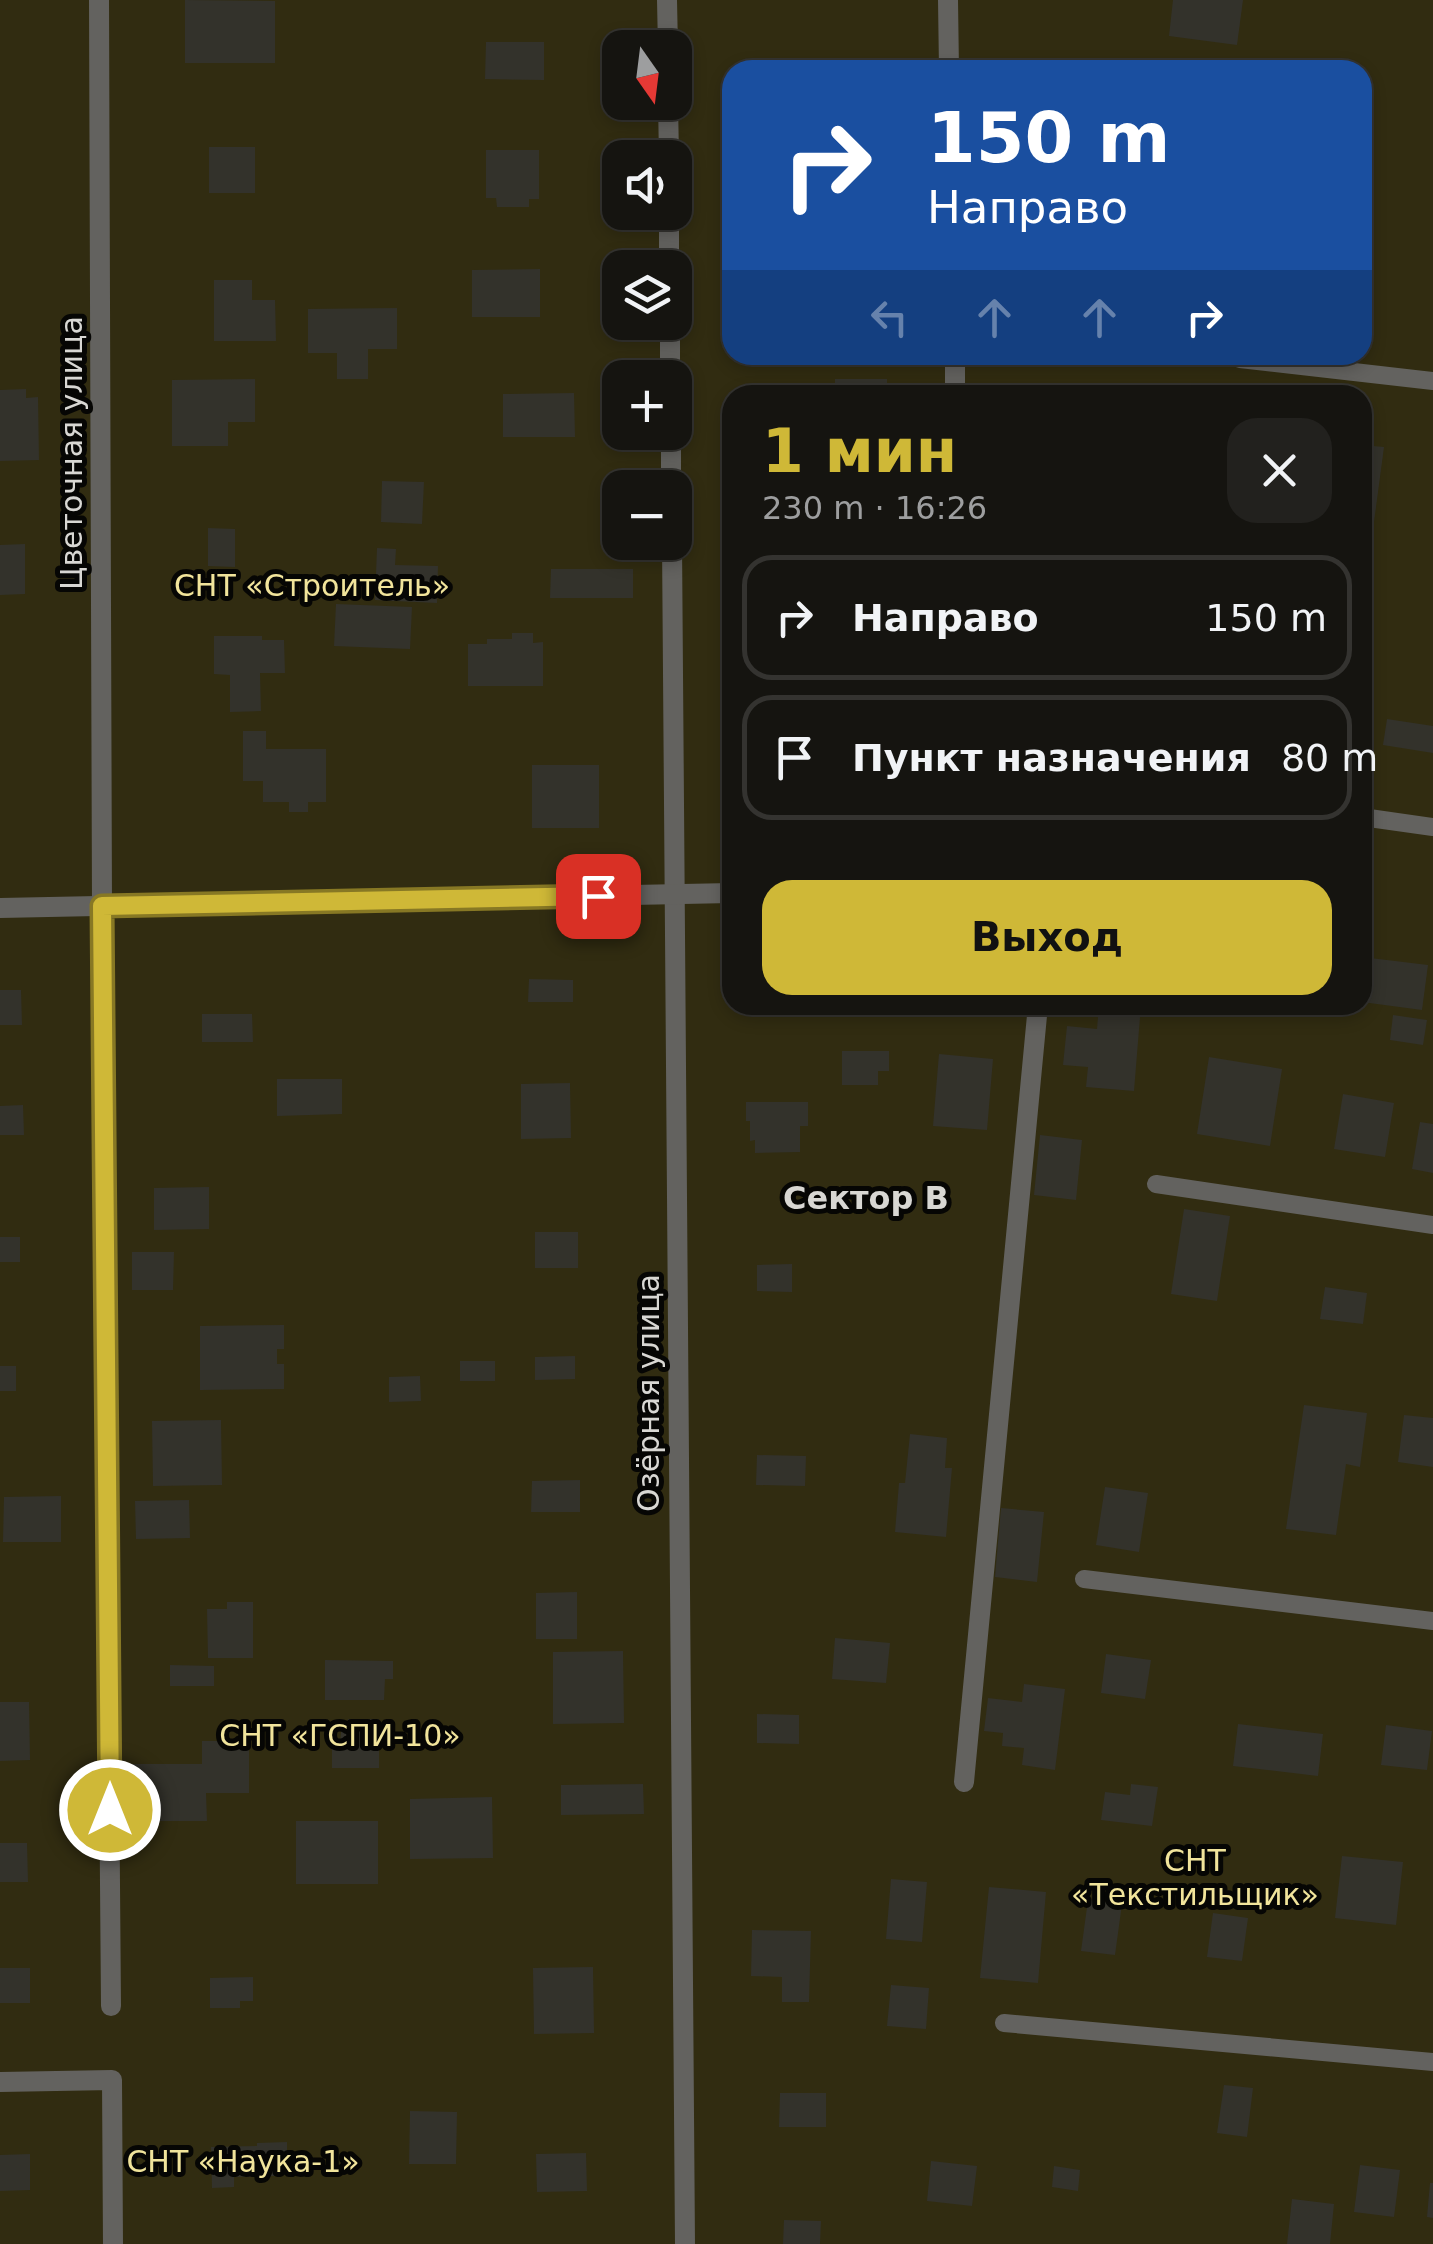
<!DOCTYPE html>
<html lang="ru">
<head>
<meta charset="utf-8">
<style>
  body { margin:0; font-family:"DejaVu Sans",sans-serif; background:#22211e; color:#f1f3f6; height:100vh; display:flex; flex-direction:column; font-size:38px; white-space:nowrap }
  * { box-sizing:border-box; margin:0 }
  p { font-size:32px; color:#9d9e9f }
  .icon { flex:none; width:55px; height:55px; fill:none; stroke:currentColor; stroke-width:2; stroke-linecap:round; stroke-linejoin:round }
  .map { position:relative; flex:1; overflow:hidden }
  .details { position:absolute; left:722px; top:385px; width:650px; height:630px; display:flex; flex-direction:column; background:#151410; border-radius:30px; box-shadow:0 5px 15px #0003,0 0 0 2px #343330 }
  .details>* { flex:none }
  .guide { position:absolute; left:722px; top:60px; width:650px; height:305px; border-radius:30px; box-shadow:0 5px 15px #0003,0 0 0 2px #343330; background:#1a4fa0; color:#fff; overflow:hidden }
  .needle { width:65px; rotate:166deg }
  .controls { position:absolute; left:602px; top:30px; display:grid; gap:20px }
  .controls a { display:grid; place-items:center; width:90px; height:90px; border-radius:20px; background:#151410; box-shadow:0 5px 15px #0003,0 0 0 2px #343330; font-size:50px }
  .pin { position:absolute; display:grid; place-items:center; width:85px; height:85px; color:#fff; margin:-42px; border-radius:20px; box-shadow:0 5px 15px #0006 }
  .me { position:absolute; width:110px; margin:-55px; rotate:0deg; stroke-linejoin:round; filter:drop-shadow(0 0 8px #0008) }
  .turn { display:flex; align-items:center; gap:35px; height:210px; padding:0 40px; font-size:45px }
  .turn .icon { width:130px; height:130px; stroke-width:2.5 }
  .turn b { display:block; font-size:70px; line-height:85px }
  .lanes { display:flex; align-items:center; height:95px; padding:0 40px; background:#0003; justify-content:center; gap:50px; direction:ltr }
  .lanes .off { opacity:.35 }
  .round { display:grid; place-items:center; flex:none; width:105px; height:105px; border-radius:30px; background:#22211e }
  .head { display:flex; align-items:center; justify-content:space-between; height:170px; padding:0 40px }
  h1 { font-size:60px; font-weight:700; line-height:75px; color:#cfb837 }
  .cta { display:flex; gap:20px; margin-top:auto; padding:20px 40px }
  .cta a { flex:1; height:115px; border-radius:30px; background:#cfb837; color:#111; font-size:40px; font-weight:700; line-height:115px; text-align:center }
  ul { padding:0; list-style:none }
  li { display:flex; align-items:center; gap:30px; height:125px; margin:0 20px 15px; padding:0 20px; border:5px solid #343330; border-radius:30px }
  li div { flex:1 }
  li b { display:block; font-size:38px }
  li em { font-style:normal }
  .map>svg:first-child { display:block }
  .green { fill:#312c11; fill-rule:evenodd }
  .building { fill:#33322b }
  .lines { fill:none; stroke-linecap:round; stroke-linejoin:round }
  .lane { stroke:#63625f; stroke-width:18 }
  .street { stroke:#63625f; stroke-width:20 }
  .route-casing { stroke:#877824; stroke-width:25 }
  .route { stroke:#cfb837; stroke-width:18 }
  .labels { text-anchor:middle; dominant-baseline:central; stroke-width:10; stroke-linejoin:round; paint-order:stroke }
  .street-label { font-size:30px; fill:#d8d7d3; stroke:#060604 }
  .park-label { font-size:30px; fill:#f1e49b; stroke:#060604 }
  .neighbourhood-label { font-size:32px; font-weight:bold; fill:#d8d7d3; stroke:#060604 }
</style>
</head>
<body>
<div class="map">
<svg width="1433" height="2244" viewBox="0 0 1433 2244">
  <rect width="100%" height="100%" fill="#1c1b15"/>
  <path class="green" d="M0,0H1433V2244H0ZM620,48H675V102H620ZM732,70H1362V355H732ZM620,158H675V212H620ZM620,268H675V322H620ZM620,378H675V432H620ZM732,395H1362V1005H732ZM620,488H675V542H620Z"/>
  <g class="building">
    <polygon points="185,0 275,1 275,63 185,63"/>
    <polygon points="1173,0 1243,0 1237,45 1169,36"/>
    <polygon points="486,42 544,42 544,80 485,79"/>
    <polygon points="1210,64 1239,67 1239,70 1209,70"/>
    <rect x="209" y="147" width="46" height="46"/>
    <polygon points="486,150 539,150 539,199 529,199 529,207 497,207 496,198 486,198"/>
    <polygon points="540,269 540,317 472,317 472,270"/>
    <polygon points="214,280 252,280 252,300 275,300 276,341 214,341"/>
    <polygon points="397,308 397,349 368,349 368,379 337,379 337,353 308,353 308,309"/>
    <polygon points="255,379 255,422 228,422 228,446 172,446 172,380"/>
    <rect x="835" y="379" width="52" height="16"/>
    <polygon points="26,389 26,398 38,397 39,460 0,461 0,390"/>
    <polygon points="574,393 575,437 503,437 503,394"/>
    <polygon points="1362,445 1384,447 1374,522 1362,520"/>
    <polygon points="382,481 424,482 422,524 381,522"/>
    <polygon points="208,528 235,529 235,567 208,566"/>
    <polygon points="25,544 25,594 0,595 0,545"/>
    <polygon points="377,548 396,549 395,565 438,566 437,603 375,600"/>
    <polygon points="551,569 633,569 633,598 550,598"/>
    <polygon points="336,604 412,607 410,649 334,646"/>
    <polygon points="725,616 732,616 732,662 726,662"/>
    <polygon points="512,633 533,633 533,643 543,642 543,686 468,686 468,644 487,644 487,639 512,639"/>
    <polygon points="214,636 262,636 262,640 284,640 285,673 260,673 261,711 230,712 230,675 214,674"/>
    <polygon points="1387,719 1433,726 1433,753 1383,745"/>
    <polygon points="243,731 266,731 266,749 326,749 326,802 308,802 308,812 289,812 289,802 263,802 263,781 243,781"/>
    <rect x="532" y="765" width="67" height="63"/>
    <polygon points="1362,957 1428,965 1422,1010 1362,1002"/>
    <polygon points="529,979 573,980 573,1002 528,1002"/>
    <polygon points="0,990 21,990 22,1025 0,1025"/>
    <polygon points="1099,1005 1141,1005 1134,1091 1086,1087 1088,1067 1063,1065 1067,1026 1097,1029"/>
    <polygon points="202,1014 252,1014 253,1042 202,1042"/>
    <polygon points="1393,1015 1427,1020 1423,1045 1390,1040"/>
    <polygon points="842,1051 889,1051 889,1071 878,1071 878,1085 842,1085"/>
    <polygon points="939,1054 993,1059 987,1130 933,1126"/>
    <polygon points="1209,1057 1282,1069 1270,1146 1197,1134"/>
    <polygon points="277,1079 342,1079 342,1114 277,1116"/>
    <polygon points="570,1083 571,1138 521,1139 521,1084"/>
    <polygon points="1343,1094 1394,1103 1385,1157 1334,1149"/>
    <polygon points="746,1102 808,1102 808,1126 800,1126 800,1152 755,1153 755,1140 750,1141 750,1121 746,1121"/>
    <polygon points="23,1105 24,1135 0,1135 0,1106"/>
    <polygon points="1420,1122 1433,1124 1433,1173 1412,1169"/>
    <polygon points="1040,1135 1082,1140 1076,1200 1034,1195"/>
    <polygon points="209,1187 209,1229 154,1230 154,1188"/>
    <polygon points="1184,1209 1230,1216 1217,1301 1171,1294"/>
    <rect x="535" y="1232" width="43" height="36"/>
    <rect x="0" y="1237" width="20" height="25"/>
    <polygon points="132,1252 174,1252 173,1290 132,1290"/>
    <polygon points="792,1264 792,1292 757,1291 757,1265"/>
    <polygon points="1325,1287 1367,1293 1363,1324 1320,1319"/>
    <polygon points="284,1325 284,1349 277,1349 277,1364 284,1364 284,1389 200,1390 200,1326"/>
    <polygon points="575,1356 575,1379 535,1380 535,1357"/>
    <rect x="460" y="1361" width="35" height="20"/>
    <rect x="0" y="1366" width="16" height="25"/>
    <polygon points="420,1376 421,1401 389,1402 389,1377"/>
    <polygon points="1304,1405 1367,1413 1360,1467 1346,1464 1336,1535 1286,1529"/>
    <polygon points="1404,1415 1433,1418 1433,1467 1398,1462"/>
    <polygon points="221,1420 222,1485 153,1486 152,1421"/>
    <polygon points="910,1434 947,1438 945,1468 952,1468 946,1537 895,1532 899,1483 905,1483"/>
    <polygon points="757,1455 806,1456 805,1486 756,1485"/>
    <polygon points="580,1480 580,1512 531,1512 532,1481"/>
    <polygon points="1105,1487 1148,1493 1139,1552 1096,1545"/>
    <polygon points="61,1496 61,1542 3,1542 4,1497"/>
    <polygon points="189,1500 190,1538 136,1539 135,1501"/>
    <polygon points="1001,1508 1044,1512 1037,1582 995,1577"/>
    <polygon points="577,1592 577,1639 536,1639 536,1593"/>
    <polygon points="227,1602 253,1602 253,1658 208,1658 207,1609 227,1609"/>
    <polygon points="835,1638 890,1643 886,1683 832,1679"/>
    <polygon points="623,1651 624,1723 553,1724 553,1652"/>
    <polygon points="1106,1654 1151,1660 1145,1699 1101,1693"/>
    <polygon points="325,1660 393,1661 393,1679 385,1679 384,1700 325,1700"/>
    <polygon points="170,1665 214,1666 214,1686 170,1686"/>
    <polygon points="1024,1684 1065,1689 1055,1770 1022,1765 1024,1748 1002,1746 1003,1733 984,1731 988,1698 1022,1702"/>
    <polygon points="0,1702 29,1702 30,1760 0,1761"/>
    <polygon points="757,1714 799,1715 799,1744 757,1743"/>
    <polygon points="348,1719 379,1719 379,1768 332,1768 332,1744 340,1744 341,1732 347,1732"/>
    <polygon points="1238,1724 1323,1734 1318,1776 1233,1766"/>
    <polygon points="1386,1725 1432,1731 1427,1770 1381,1765"/>
    <polygon points="202,1741 249,1741 249,1793 206,1793 207,1821 126,1821 126,1764 202,1764"/>
    <polygon points="643,1784 644,1814 561,1815 561,1785"/>
    <polygon points="1131,1784 1158,1787 1152,1826 1101,1820 1105,1792 1130,1795"/>
    <polygon points="492,1797 493,1858 410,1859 410,1799"/>
    <rect x="296" y="1821" width="82" height="63"/>
    <polygon points="0,1843 27,1843 28,1882 0,1882"/>
    <polygon points="1342,1856 1403,1862 1396,1925 1335,1918"/>
    <polygon points="891,1879 927,1882 922,1942 886,1939"/>
    <polygon points="989,1887 1046,1892 1038,1983 980,1978"/>
    <polygon points="1088,1900 1122,1904 1115,1955 1081,1951"/>
    <polygon points="1213,1913 1248,1918 1242,1961 1207,1957"/>
    <polygon points="752,1930 811,1931 809,2002 782,2002 782,1977 751,1976"/>
    <polygon points="593,1967 594,2033 534,2034 533,1968"/>
    <rect x="0" y="1968" width="30" height="35"/>
    <polygon points="253,1977 253,2001 240,2001 240,2008 210,2008 210,1978"/>
    <polygon points="891,1985 929,1988 926,2029 887,2026"/>
    <polygon points="1224,2085 1253,2088 1247,2137 1217,2133"/>
    <polygon points="780,2093 826,2093 826,2127 779,2127"/>
    <polygon points="410,2111 457,2112 456,2164 409,2164"/>
    <polygon points="287,2142 287,2163 275,2163 275,2176 234,2177 234,2187 212,2188 211,2147 257,2146 257,2143"/>
    <polygon points="586,2153 587,2191 537,2192 536,2154"/>
    <polygon points="30,2154 30,2190 0,2191 0,2155"/>
    <polygon points="931,2161 977,2166 972,2206 927,2201"/>
    <polygon points="1360,2165 1400,2170 1394,2217 1354,2212"/>
    <polygon points="1054,2166 1080,2170 1078,2191 1052,2187"/>
    <polygon points="1430,2183 1433,2183 1433,2218 1427,2217"/>
    <polygon points="1292,2199 1334,2204 1330,2244 1287,2244"/>
    <polygon points="784,2220 821,2221 820,2244 783,2244"/>
  </g>
  <g class="lines">
    <g class="lane">
      <polyline points="1240,359 1433,381"/>
      <polyline points="1362,817 1433,827"/>
      <polyline points="1156,1184 1433,1225"/>
      <polyline points="1084,1579 1433,1621"/>
      <polyline points="1004,2023 1433,2062"/>
    </g>
    <g class="street">
      <polyline points="99,0 102,906 111,2006"/>
      <polyline points="667,0 668,48"/>
      <polyline points="948,0 949,70"/>
      <polyline points="668,102 669,158"/>
      <polyline points="669,212 669,268"/>
      <polyline points="670,322 670,378"/>
      <polyline points="955,355 955,395"/>
      <polyline points="671,432 671,488"/>
      <polyline points="672,542 685,2244"/>
      <polyline points="0,908 732,893"/>
      <polyline points="964,1782 1038,1005"/>
      <polyline points="0,2082 112,2080 113,2244"/>
    </g>
  </g>
  <g class="lines">
    <g class="route-casing">
      <polyline id="route" points="110,1810 102,906 598,896"/>
    </g>
    <use href="#route" class="route"/>
  </g>
  <g class="labels">
    <g class="street-label">
      <text transform="translate(71 453) rotate(-90)">Цветочная улица</text>
      <text transform="translate(648 1393) rotate(-90)">Озёрная улица</text>
    </g>
    <g class="park-label">
      <text x="312" y="585">СНТ «Строитель»</text>
      <text x="340" y="1735">СНТ «ГСПИ-10»</text>
      <text x="1195" y="1860">СНТ<tspan x="1195" dy="34">«Текстильщик»</tspan></text>
      <text x="243" y="2161">СНТ «Наука-1»</text>
    </g>
    <g class="neighbourhood-label">
      <text x="866" y="1198">Сектор В</text>
    </g>
  </g>
</svg>
<div class="controls">
<a><svg class="needle" viewBox="-14 -14 28 28"><path d="M0-13l5 13h-10z" fill="#e53935"/><path d="M0 13l5-13h-10z" fill="#9d9e9f"/></svg></a>
<a><svg class="icon" aria-label="sound" viewBox="0 0 24 24"><path d="M4 9h4l5-4v14l-5-4H4zM17 9q2 3 0 6"/></svg></a>
<a><svg class="icon" aria-label="layers" viewBox="0 0 24 24"><path d="M12 4l9 5-9 5-9-5zM3 14l9 5 9-5"/></svg></a>
<a>+</a>
<a>−</a>
</div>
<div class="pin" style="left:598px;top:896px;background:#d93025"><svg class="icon" aria-label="arrive" viewBox="0 0 24 24"><path d="M6 21V4h12l-3 4 3 4H6"/></svg></div>
<svg class="me" style="left:110px;top:1810px" viewBox="-20 -20 40 40"><circle r="17" fill="#cfb837" stroke="#fff" stroke-width="3"/><path d="M0-11L8 9 0 5-8 9z" fill="#fff"/></svg>
<div class="guide">
<div class="turn"><svg class="icon" aria-label="right" viewBox="0 0 24 24"><path d="M7 20v-9h11M14 6l5 5-5 5"/></svg><div><b>150 m</b>Направо</div></div>
<div class="lanes"><svg class="icon off" aria-label="left" viewBox="0 0 24 24"><path d="M17 20v-9H6M10 6l-5 5 5 5"/></svg><svg class="icon off" aria-label="ahead" viewBox="0 0 24 24"><path d="M12 20V5M6 11l6-6 6 6"/></svg><svg class="icon off" aria-label="ahead" viewBox="0 0 24 24"><path d="M12 20V5M6 11l6-6 6 6"/></svg><svg class="icon" aria-label="right" viewBox="0 0 24 24"><path d="M7 20v-9h11M14 6l5 5-5 5"/></svg></div>
</div>
<section class="details">
<div class="head"><div><h1>1 мин</h1><p>230 m · 16:26</p></div><a class="round"><svg class="icon" aria-label="close" viewBox="0 0 24 24"><path d="M6 6l12 12M18 6L6 18"/></svg></a></div>
<ul>
<li><svg class="icon" aria-label="right" viewBox="0 0 24 24"><path d="M7 20v-9h11M14 6l5 5-5 5"/></svg><div><b>Направо</b></div><em>150 m</em></li>
<li><svg class="icon" aria-label="arrive" viewBox="0 0 24 24"><path d="M6 21V4h12l-3 4 3 4H6"/></svg><div><b>Пункт назначения</b></div><em>80 m</em></li>
</ul>
<div class="cta"><a>Выход</a></div>
</section>
</div>
</body>
</html>
